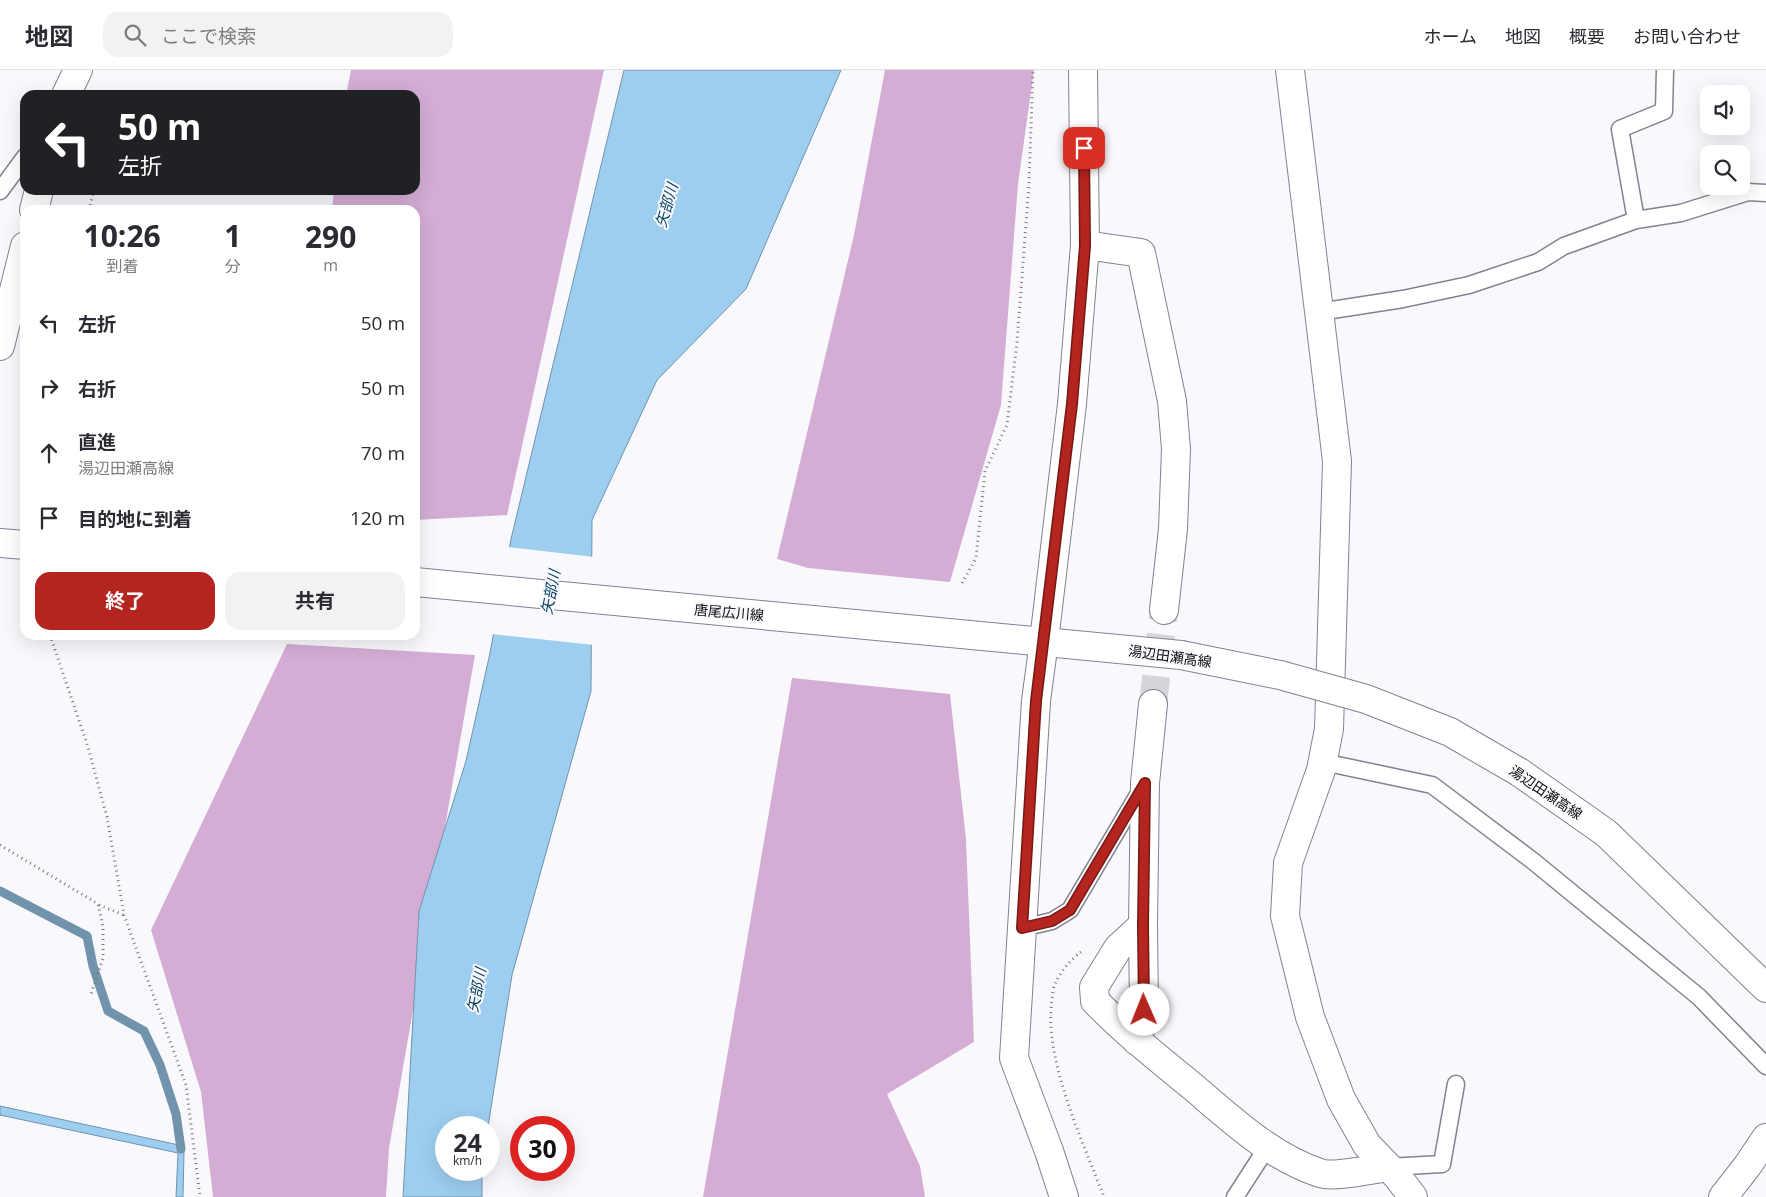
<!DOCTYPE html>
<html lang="ja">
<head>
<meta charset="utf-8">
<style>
  body { margin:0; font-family:"Open Sans","Noto Sans JP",sans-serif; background:#f2f2f3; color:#2b2b33; height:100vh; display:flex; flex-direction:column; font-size:19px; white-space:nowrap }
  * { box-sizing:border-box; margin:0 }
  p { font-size:16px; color:#7c7c81 }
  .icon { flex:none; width:28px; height:28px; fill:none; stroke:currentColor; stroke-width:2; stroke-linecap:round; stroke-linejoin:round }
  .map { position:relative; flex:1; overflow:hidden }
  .side { position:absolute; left:20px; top:135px; width:400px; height:435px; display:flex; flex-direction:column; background:#fff; border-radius:15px; box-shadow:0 5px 20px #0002 }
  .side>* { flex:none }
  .top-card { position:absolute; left:20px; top:20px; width:400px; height:105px; border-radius:15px; box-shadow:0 5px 20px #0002; background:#202124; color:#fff; overflow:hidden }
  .controls { position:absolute; left:1700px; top:15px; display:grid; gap:10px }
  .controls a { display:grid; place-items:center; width:50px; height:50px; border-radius:10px; background:#fff; box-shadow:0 5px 20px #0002; font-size:25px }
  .speed { position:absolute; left:435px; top:1046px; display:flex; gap:10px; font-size:25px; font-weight:700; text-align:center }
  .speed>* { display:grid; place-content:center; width:65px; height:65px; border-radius:50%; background:#fff; box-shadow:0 5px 20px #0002; line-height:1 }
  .speed small { font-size:12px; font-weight:400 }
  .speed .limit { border:8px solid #d22; background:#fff; color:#111 }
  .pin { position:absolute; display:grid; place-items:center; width:42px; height:42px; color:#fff; margin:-21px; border-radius:10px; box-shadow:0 2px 8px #0006 }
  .me { position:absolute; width:55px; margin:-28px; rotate:359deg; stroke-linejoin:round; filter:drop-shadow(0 0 4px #0008) }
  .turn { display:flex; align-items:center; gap:18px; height:105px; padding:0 15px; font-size:22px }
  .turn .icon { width:65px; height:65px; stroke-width:2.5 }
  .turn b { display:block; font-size:35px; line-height:42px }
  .eta { display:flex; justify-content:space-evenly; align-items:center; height:85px; text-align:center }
  .eta b { font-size:30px; font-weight:700; line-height:35px }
  .cta { display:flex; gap:10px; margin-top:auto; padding:10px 15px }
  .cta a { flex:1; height:58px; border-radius:15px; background:#b4251f; color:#fff; font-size:20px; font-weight:700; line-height:58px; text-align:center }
  .cta a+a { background:#f2f2f3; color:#2b2b33 }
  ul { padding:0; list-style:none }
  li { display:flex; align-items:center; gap:15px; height:65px; padding:0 15px }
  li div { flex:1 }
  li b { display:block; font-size:19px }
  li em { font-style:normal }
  header { display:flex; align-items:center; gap:30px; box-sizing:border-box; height:70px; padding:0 25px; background:#fff; border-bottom:1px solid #e1e1e2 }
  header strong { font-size:24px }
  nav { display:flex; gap:28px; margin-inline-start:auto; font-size:18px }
  .search { width:350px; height:45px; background:#f2f2f3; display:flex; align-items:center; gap:12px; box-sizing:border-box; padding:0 18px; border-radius:15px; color:#7c7c81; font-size:19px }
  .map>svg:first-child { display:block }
  .forest { fill:#d4add5 }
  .water { fill:#9dcdef; stroke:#7193ac }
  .pier { fill:#f9f9fd }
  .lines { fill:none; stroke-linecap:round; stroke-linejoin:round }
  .stream { stroke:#7193ac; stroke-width:9 }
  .street-tunnel { stroke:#d5d5da; stroke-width:28; stroke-dasharray:28 14; stroke-linecap:butt }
  .lane-casing { stroke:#818292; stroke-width:19 }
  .street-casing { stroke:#818292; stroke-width:30 }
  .secondary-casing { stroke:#818292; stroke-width:30 }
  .path { stroke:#78797d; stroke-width:3; stroke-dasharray:1 4; stroke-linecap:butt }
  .lane { stroke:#fff; stroke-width:16 }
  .street { stroke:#fff; stroke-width:28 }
  .secondary { stroke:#fff; stroke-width:28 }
  .secondary-bridge-casing { stroke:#818292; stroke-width:30; stroke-linecap:butt }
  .secondary-bridge { stroke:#fff; stroke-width:28 }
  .route-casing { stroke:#751814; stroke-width:12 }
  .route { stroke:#b4251f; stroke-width:9 }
  .labels { text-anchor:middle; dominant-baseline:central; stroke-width:4; stroke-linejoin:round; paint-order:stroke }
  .street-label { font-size:14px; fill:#0b0c11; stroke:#f9f9fd }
  .water-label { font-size:15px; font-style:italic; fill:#064263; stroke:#f9f9fd }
</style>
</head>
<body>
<header>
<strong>地図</strong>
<div class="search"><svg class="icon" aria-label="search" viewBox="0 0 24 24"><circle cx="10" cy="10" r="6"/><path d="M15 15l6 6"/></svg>ここで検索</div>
<nav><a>ホーム</a><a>地図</a><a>概要</a><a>お問い合わせ</a></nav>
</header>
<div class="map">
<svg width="1766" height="1127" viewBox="0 0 1766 1127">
  <rect width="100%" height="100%" fill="#f9f9fd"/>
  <g class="forest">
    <polygon points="351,0 604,0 507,445 415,450 415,140 332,140 334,120 415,120 415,25 346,25"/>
    <polygon points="885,0 1034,0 1018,114 1001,335 950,512 808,498 777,489 854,165"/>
    <polygon points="287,574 475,585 389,1078 386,1127 213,1127 201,1022 151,860"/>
    <polygon points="792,608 950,624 966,769 974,972 887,1024 920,1096 925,1127 703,1127"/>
  </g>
  <g class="water">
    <polygon points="624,0 841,0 746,219 657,310 592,450 591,621 512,905 488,1057 446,1058 446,1100 482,1100 482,1127 403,1127 419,841 466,691 490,583 511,469"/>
    <polygon points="0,1036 179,1075 183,1078 184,1082 183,1127 176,1127 178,1083 0,1045"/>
  </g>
  <polygon class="pier" points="507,477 594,487 594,575 491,564"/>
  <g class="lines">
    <polyline class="stream" points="0,821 87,866 93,896 108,941 144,961 160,995 176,1044 181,1079"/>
    <polyline class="street-tunnel" points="1153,634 1164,540"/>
    <g class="lane-casing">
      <g id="lane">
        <polyline points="0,121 25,87"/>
        <polyline points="1636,150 1620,59 1664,41 1665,0"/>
        <polyline points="1319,242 1403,229 1469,215 1538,192 1564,176 1636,150 1681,143 1748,122 1766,123"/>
        <polyline points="1323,692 1432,715 1533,791 1699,927 1766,996"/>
        <polyline points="1022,858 1052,851 1070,840 1141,720"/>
        <polyline points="1388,1097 1442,1094 1456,1014"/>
        <polyline points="1235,1127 1268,1076"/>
      </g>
    </g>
    <g class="street-casing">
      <g id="street">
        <polyline points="1290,0 1337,391 1329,659 1321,700 1288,793 1285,846 1310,947 1341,1029 1367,1075 1397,1106 1413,1127"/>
        <polyline points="66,25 78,0"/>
        <polyline points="34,140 39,120"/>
        <polyline points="1085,175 1141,183 1172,331 1176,379 1173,459 1164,540"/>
        <polyline points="0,276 25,176"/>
        <polyline points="1044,571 1036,631 1014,988 1049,1081 1064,1127"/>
        <path d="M1143,855L1118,878L1094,917L1095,931C1125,962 1159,989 1192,1016C1231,1049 1271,1087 1320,1103C1333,1108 1372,1099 1388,1097"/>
        <polyline points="1137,971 1144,940 1143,855 1145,713 1153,634"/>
        <polyline points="1723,1127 1748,1095 1766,1068"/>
      </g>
    </g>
    <g class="secondary-casing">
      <g id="secondary">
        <polyline points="0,473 25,475"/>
        <polyline points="415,512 1181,585"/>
        <polyline points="1044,571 1072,334 1085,175 1083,0"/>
        <polyline points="1519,702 1606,763 1766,918"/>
      </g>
    </g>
    <g class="path">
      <polyline points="89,140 94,120"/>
      <polyline points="962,513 976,488 985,401 1007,355 1017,272 1029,114 1033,0"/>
      <polyline points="50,565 88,677 107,747 124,845 186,1015 200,1127"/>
      <polyline points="0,775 98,834 103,857 103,888 90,927"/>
      <polyline points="99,835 124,845"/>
      <path d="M1081,882C1071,889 1060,902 1055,914C1053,918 1053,924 1052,929C1043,988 1083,1072 1104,1127"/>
    </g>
    <use href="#lane" class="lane"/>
    <use href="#street" class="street"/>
    <use href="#secondary" class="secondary"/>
    <g class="secondary-bridge-casing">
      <polyline id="secondary-bridge" points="1181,585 1280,605 1366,629 1450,662 1519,702"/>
    </g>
    <use href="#secondary-bridge" class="secondary-bridge"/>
  </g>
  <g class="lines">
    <g class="route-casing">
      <polyline id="route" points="1084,78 1085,176 1072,334 1036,631 1022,858 1052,851 1070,840 1145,713 1143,855 1144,940"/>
    </g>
    <use href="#route" class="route"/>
  </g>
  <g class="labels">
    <g class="street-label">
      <text transform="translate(729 542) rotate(5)">唐尾広川線</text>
      <text transform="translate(1170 586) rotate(8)">湯辺田瀬高線</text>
      <text transform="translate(1546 722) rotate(34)">湯辺田瀬高線</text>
    </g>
    <g class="water-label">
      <text transform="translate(666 135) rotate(-74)">矢部川</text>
      <text transform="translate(550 522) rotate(-79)">矢部川</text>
      <text transform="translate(476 920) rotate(-79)">矢部川</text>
    </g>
  </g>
</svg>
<div class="controls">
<a><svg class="icon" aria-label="sound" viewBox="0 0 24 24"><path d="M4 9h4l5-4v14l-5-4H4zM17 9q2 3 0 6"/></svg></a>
<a><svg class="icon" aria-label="search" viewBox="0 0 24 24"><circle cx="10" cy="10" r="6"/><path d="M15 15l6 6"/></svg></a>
</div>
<div class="speed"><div>24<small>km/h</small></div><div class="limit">30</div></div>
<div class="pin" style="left:1084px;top:78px;background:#d93025"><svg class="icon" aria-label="arrive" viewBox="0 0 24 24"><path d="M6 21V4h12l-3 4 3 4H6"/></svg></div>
<svg class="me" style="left:1144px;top:940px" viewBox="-20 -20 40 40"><circle r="19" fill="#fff"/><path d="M0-13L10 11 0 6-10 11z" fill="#b4251f"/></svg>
<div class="top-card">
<div class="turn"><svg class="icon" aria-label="left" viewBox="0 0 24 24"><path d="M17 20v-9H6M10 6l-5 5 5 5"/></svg><div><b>50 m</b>左折</div></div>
</div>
<section class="side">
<div class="eta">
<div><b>10:26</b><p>到着</p></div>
<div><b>1</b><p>分</p></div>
<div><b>290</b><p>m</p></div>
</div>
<ul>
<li><svg class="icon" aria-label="left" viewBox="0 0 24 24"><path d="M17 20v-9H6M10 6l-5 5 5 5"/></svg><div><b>左折</b></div><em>50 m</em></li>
<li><svg class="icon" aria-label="right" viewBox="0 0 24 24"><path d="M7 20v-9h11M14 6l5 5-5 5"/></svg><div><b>右折</b></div><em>50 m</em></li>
<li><svg class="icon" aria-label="ahead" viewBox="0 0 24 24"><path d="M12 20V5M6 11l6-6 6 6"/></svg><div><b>直進</b><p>湯辺田瀬高線</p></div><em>70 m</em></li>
<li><svg class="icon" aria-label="arrive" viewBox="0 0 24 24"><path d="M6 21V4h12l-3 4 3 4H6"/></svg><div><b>目的地に到着</b></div><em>120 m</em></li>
</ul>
<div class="cta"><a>終了</a><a>共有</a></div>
</section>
</div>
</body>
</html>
